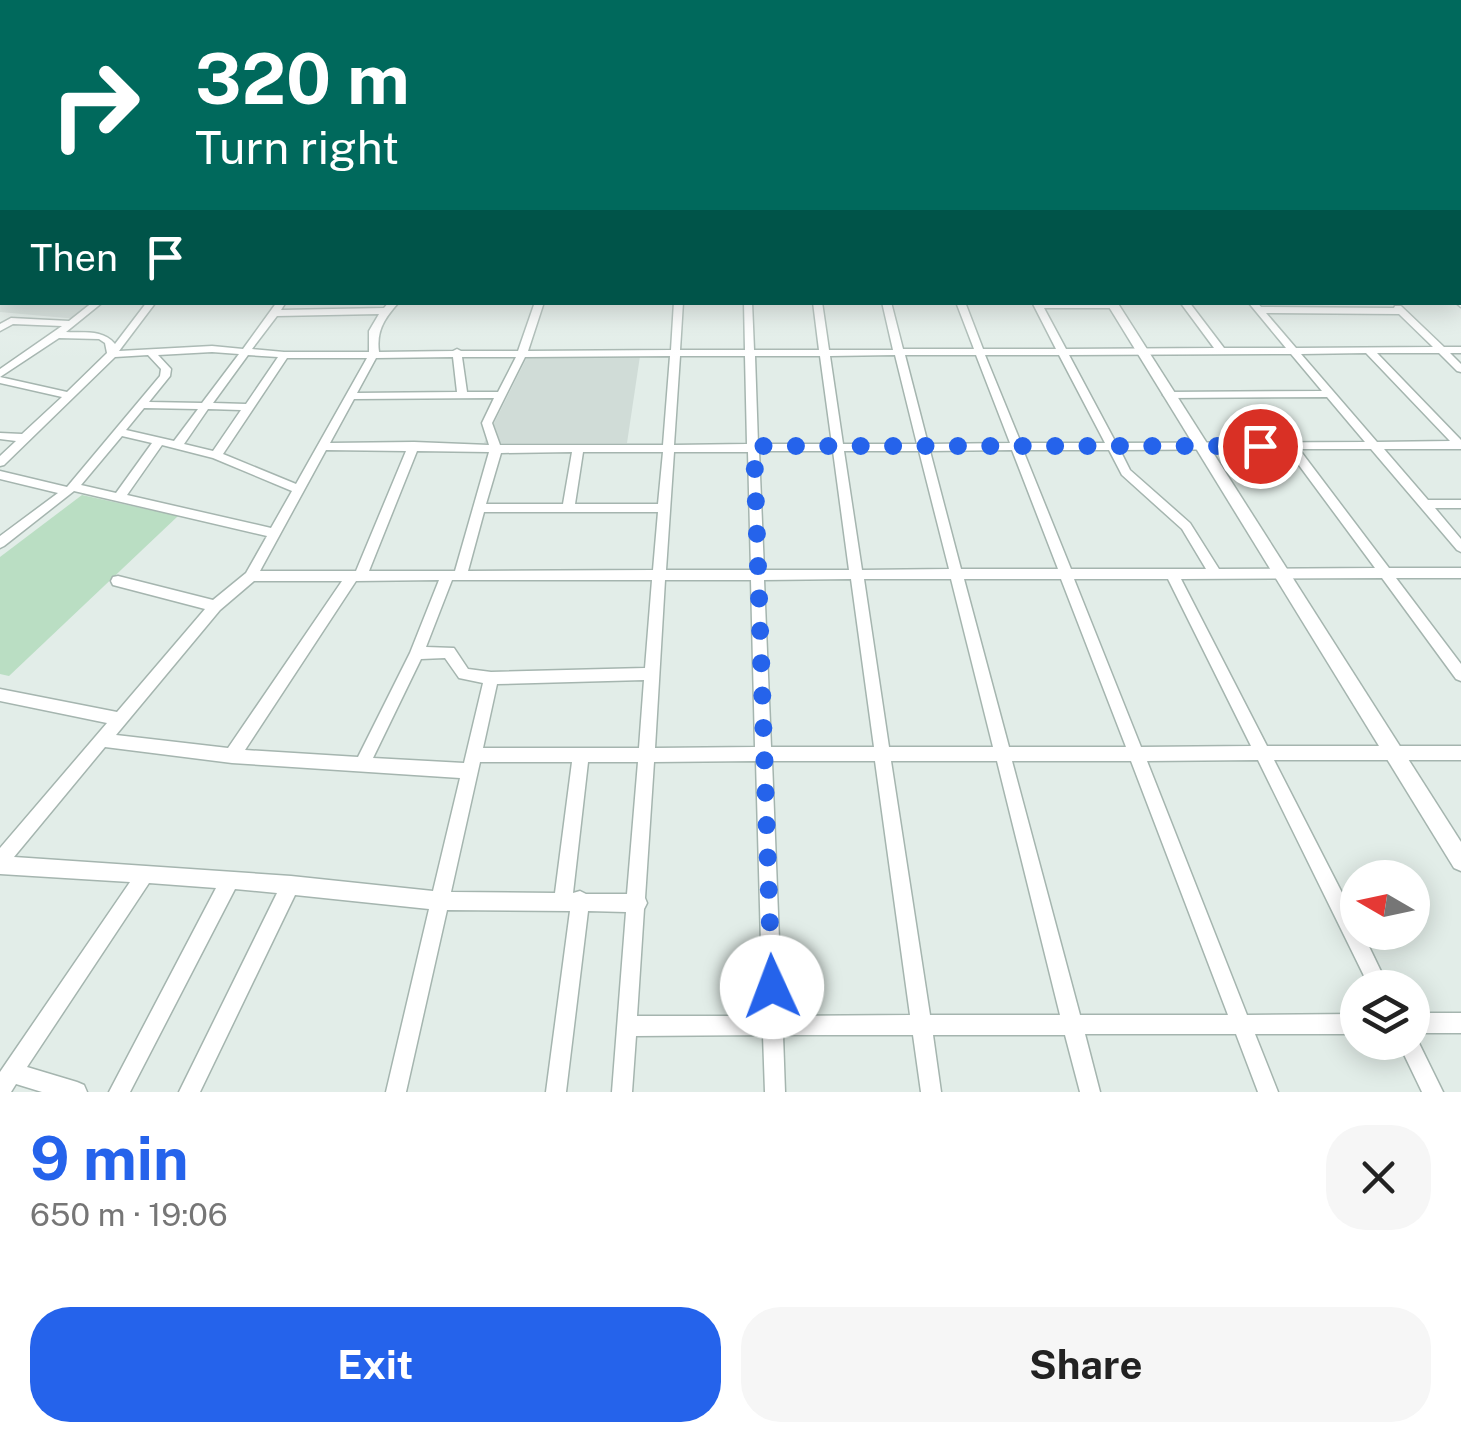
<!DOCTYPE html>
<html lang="en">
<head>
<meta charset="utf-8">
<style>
  body { margin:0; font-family:"Public Sans",sans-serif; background:#f6f6f6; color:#222; height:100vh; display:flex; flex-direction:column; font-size:38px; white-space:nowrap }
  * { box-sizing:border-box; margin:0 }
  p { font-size:32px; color:#767676 }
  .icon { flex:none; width:55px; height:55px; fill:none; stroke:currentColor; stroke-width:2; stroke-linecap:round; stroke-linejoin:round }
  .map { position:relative; height:1092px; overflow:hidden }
  .sheet { display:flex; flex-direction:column; background:#fff; flex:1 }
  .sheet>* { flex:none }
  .guide { position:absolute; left:0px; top:0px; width:1462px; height:305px; box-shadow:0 5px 25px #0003; background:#00695c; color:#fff; overflow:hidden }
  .needle { width:65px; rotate:279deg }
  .buttons { position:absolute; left:1340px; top:860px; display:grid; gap:20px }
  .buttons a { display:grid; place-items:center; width:90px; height:90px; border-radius:50%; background:#fff; box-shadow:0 5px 25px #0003; font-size:50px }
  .pin { position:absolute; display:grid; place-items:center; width:85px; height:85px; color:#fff; margin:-42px; border:5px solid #fff; border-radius:50%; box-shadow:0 2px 10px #0007 }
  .me { position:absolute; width:110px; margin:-55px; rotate:358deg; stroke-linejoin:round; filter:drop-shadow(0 0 8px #0008) }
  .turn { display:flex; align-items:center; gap:35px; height:210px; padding:0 30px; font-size:45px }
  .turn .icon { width:130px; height:130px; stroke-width:2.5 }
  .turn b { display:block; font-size:70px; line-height:85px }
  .then { display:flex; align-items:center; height:95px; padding:0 30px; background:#0003; gap:20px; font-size:38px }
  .round { display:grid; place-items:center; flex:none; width:105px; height:105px; border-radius:40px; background:#f6f6f6 }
  .summary { display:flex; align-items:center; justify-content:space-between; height:170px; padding:0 30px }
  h1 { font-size:60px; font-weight:700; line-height:75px; color:#2563eb }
  .primary-button { display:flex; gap:20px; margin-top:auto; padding:20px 30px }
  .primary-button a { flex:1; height:115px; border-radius:40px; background:#2563eb; color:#fff; font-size:40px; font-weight:700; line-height:115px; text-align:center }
  .primary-button a+a { background:#f6f6f6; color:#222 }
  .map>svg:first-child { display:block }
  .built { fill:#d0dcd7 }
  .green { fill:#badec3 }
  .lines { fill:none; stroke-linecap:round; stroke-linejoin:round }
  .minor-casing { stroke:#a5b5af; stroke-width:3 }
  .tertiary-casing { stroke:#a5b5af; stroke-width:3 }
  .minor { fill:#fff; fill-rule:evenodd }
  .tertiary { fill:#fff; fill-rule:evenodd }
  .route { stroke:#2563eb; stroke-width:18; stroke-dasharray:0 32.4 }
</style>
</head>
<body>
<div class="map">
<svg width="1461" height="1092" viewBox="0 0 1461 1092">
  <rect width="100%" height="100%" fill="#e2ede8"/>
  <g class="built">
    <polygon points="2,242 2,302 97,303 77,319 0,312"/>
    <polygon points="528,355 640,356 627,443 484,443"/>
  </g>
  <polygon class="green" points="82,495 178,516 9,676 0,674 0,557"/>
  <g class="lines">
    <g class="minor-casing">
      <g id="minor">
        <rect x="1460" y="206" width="1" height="4"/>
        <rect x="0" y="208" width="2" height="4"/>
        <rect x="0" y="237" width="2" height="5"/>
        <rect x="1460" y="251" width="1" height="5"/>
        <rect x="1460" y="272" width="1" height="6"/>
        <polygon points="1460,300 1461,300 1461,307 1455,302 1460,302"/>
        <path d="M93,302H103L66,332C84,333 103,329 115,344L147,302H156L119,351L212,346L243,349L277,302H286L281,310L384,308L389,302H399C385,318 376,330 379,352L453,351L457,349L461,351H518L535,302H544L528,351L671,350L674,302H683L680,350H745L744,302H752L754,350H819L813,302H822L829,350H893L882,302H891L903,349H974L956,302H965L983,349H1056L1032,302L1116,303V307L1113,308H1044L1066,349L1214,348L1180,302H1189L1224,348H1286L1248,302H1257L1261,307L1394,308L1395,306H1401L1444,347H1461V353H1450L1461,364V372L1457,371L1439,353H1377L1461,440V449H1384L1428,500H1461V508H1435L1461,539V552L1457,550L1371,449H1299L1389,568H1461V578H1396L1461,664V681L1456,679L1382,578L1181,579L1267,746H1461V760H1274L1358,924V932H1362L1389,988H1370L1258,760L1147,761L1247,1015L1358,1014V1034H1255L1278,1092H1258L1236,1034H1085L1100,1092H1080L1065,1035H933L941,1092H921L913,1035H783L785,1092H765L763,1035L636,1036L632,1092H612L626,912L588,911L566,1092H546L570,911L447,910L406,1092H386L429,909L295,895L200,1092H179L277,893L235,889L130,1092H109L216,888L149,883L27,1067L77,1082L84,1085L87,1092H42L16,1084L11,1092H0V1072L130,882L0,874V848L107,723L0,701V689L117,712L205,609L113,585L111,581L113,577L118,576L213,600L246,573L267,536L74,491L4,546L0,548V536L58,493L0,479V471L67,487L160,376L161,369L148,355L115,357L4,465L0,466V456L16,441L0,439V433L22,434L62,397L0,383V369L62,326L13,324L0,331V324L11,318L69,321ZM1266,313L1399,314L1433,347L1296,348ZM379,314L369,331V352H284L252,349L277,316ZM59,338L99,339L105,343L107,353L67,392L0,377ZM212,352L239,354L202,403L149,402L170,376L171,369L158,355ZM1366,353L1450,441L1377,442L1301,354ZM1291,354L1322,391L1168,392L1163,395L1168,398L1327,397L1365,442L1116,443L1069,355ZM248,355L278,357L246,404L213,403ZM895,355L917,444H843L830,356ZM905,355H976L1010,443L928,444ZM985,355H1059L1105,443H1021ZM670,356L663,445H500L492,423L525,357ZM680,356H745L747,444L674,445ZM755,356H820L832,444H758ZM453,357L457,392L357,393L376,358ZM462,357H516L498,392H467ZM287,358H367L296,484L223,454ZM494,398L482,423L489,445L414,442L330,443L354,399ZM144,408L198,409L174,441L126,430ZM208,409L241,410L213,451L184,444ZM122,436L152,443L116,493L81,485ZM162,445L213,458L292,491L271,528L127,495ZM1287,449L1375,568L1219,569L1190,523L1130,470L1120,450ZM326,450L406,451L356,571H260ZM1012,450L1058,569H961L930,451ZM1023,450H1109L1122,475L1182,529L1206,569H1071ZM417,451L489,452L455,571H369ZM759,451H833L849,570H764ZM844,451H919L949,569L862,570ZM572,452L563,504H486L501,453ZM583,452H663L658,504H575ZM674,452H748L751,570H666ZM484,512H658L653,570L468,571ZM851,579L874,747H771L764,580ZM864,579H951L993,747H889ZM964,579H1061L1126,747H1009ZM1074,579H1168L1251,746L1141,747ZM439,580L410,653L358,757L245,750L356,581ZM452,580H652L645,668L491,672L468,669L454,648L426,647ZM665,580H751L755,747L655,748ZM254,581H342L228,748L116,735L220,610ZM445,658L459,678L483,683L464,763L373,758L421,659ZM644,680L639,748H483L497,684ZM105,747L232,763L460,778L433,891L291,876L14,857ZM756,761L763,1016H637L644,909L647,903L645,898L654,762ZM772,761H875L910,1015L782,1016ZM891,761H997L1060,1015H930ZM1012,761H1131L1228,1015H1080ZM480,762H572L555,893L451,892ZM588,762H638L627,894H586L580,891L573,893Z"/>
        <rect x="1412" y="1013" width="49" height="20"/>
        <polygon points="1412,1034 1415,1035 1443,1092 1422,1092 1398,1042 1412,1042"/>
      </g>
    </g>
    <g class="tertiary-casing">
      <g id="tertiary">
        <rect x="1460" y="211" width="1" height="6"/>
        <polygon points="1106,302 1117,302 1461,842 1461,871 1454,868"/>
      </g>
    </g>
    <use href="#minor" class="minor"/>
    <use href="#tertiary" class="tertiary"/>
  </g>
  <linearGradient id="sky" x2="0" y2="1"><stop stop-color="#82bce0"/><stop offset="0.57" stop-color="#f2f7f5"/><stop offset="1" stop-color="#f2f7f5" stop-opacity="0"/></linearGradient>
  <rect width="1461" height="359" fill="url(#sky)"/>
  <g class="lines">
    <polyline class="route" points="772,987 754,446 1260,446"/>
  </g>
</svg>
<div class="buttons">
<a><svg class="needle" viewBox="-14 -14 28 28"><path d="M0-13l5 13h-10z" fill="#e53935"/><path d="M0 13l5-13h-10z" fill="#767676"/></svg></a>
<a><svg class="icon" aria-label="layers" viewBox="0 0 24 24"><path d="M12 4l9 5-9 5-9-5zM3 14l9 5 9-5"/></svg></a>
</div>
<div class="pin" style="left:1260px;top:446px;background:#d93025"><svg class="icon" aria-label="arrive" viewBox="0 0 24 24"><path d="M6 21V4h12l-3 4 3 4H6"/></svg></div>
<svg class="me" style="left:772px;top:987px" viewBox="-20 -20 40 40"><circle r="19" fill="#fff"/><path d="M0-13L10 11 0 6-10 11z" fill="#2563eb"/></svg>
<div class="guide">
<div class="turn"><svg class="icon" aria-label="right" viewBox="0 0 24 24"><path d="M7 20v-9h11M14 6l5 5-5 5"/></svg><div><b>320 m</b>Turn right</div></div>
<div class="then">Then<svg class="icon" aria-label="arrive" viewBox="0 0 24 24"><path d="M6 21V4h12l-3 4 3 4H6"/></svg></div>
</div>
</div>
<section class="sheet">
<div class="summary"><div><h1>9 min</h1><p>650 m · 19:06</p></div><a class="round"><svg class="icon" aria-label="close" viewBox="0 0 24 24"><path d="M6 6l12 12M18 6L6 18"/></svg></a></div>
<div class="primary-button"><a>Exit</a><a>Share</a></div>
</section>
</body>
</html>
